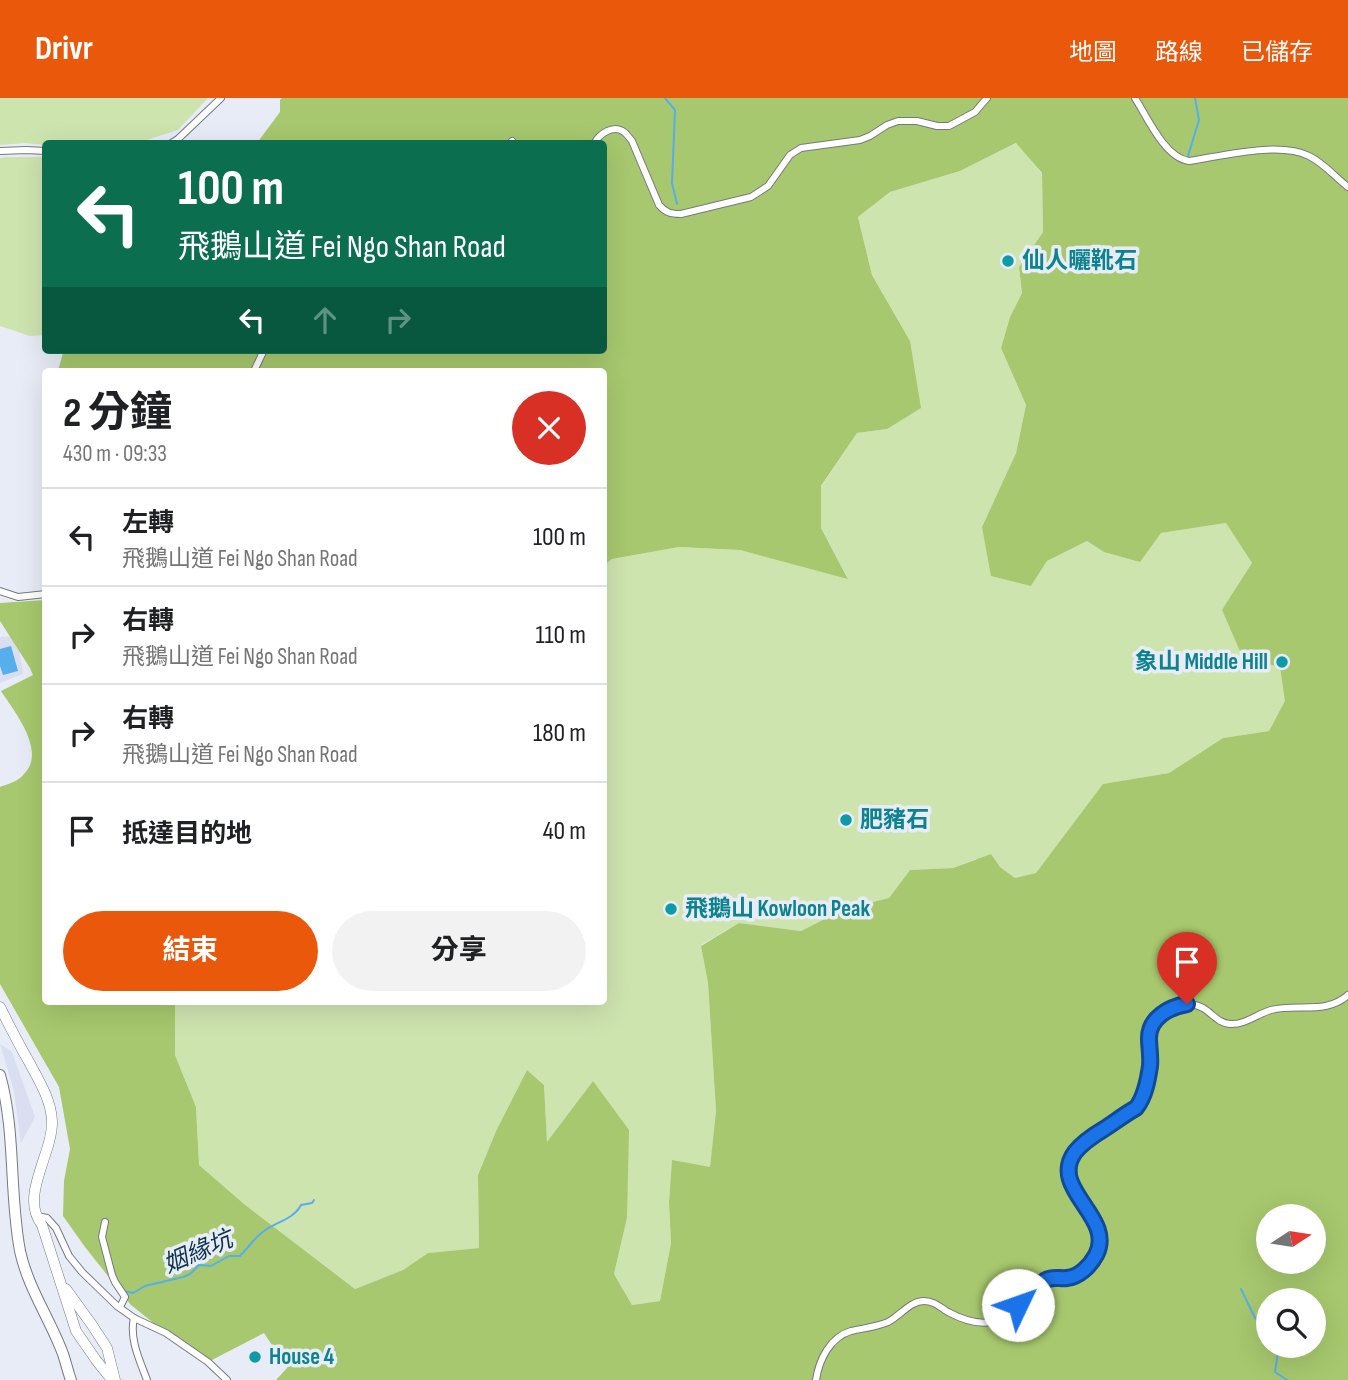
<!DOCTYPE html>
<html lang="zh-TW">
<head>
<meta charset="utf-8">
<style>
  body { margin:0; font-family:"Sofia Sans Condensed","Noto Sans TC",sans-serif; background:#f2f2f2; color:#202124; height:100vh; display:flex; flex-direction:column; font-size:26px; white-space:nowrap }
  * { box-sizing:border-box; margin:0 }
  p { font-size:23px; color:#757577 }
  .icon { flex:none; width:38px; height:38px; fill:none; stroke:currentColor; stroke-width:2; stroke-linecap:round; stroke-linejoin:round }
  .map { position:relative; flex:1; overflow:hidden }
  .side { position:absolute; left:42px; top:270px; width:565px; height:637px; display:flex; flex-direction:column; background:#fff; border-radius:7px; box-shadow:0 7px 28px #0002 }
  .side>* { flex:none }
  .banner { position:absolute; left:42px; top:42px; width:565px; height:214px; border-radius:7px; box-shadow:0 7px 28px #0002; background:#0b6e4f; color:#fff; overflow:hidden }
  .needle { width:46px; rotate:78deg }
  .controls { position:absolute; left:1256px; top:1106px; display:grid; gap:14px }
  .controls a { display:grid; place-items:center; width:70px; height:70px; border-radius:50%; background:#fff; box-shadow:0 7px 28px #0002; font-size:35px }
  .pin { position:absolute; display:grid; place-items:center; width:60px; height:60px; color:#fff; margin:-72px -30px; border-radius:50% 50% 50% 0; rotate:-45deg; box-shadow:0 0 7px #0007 }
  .pin .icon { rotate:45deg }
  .me { position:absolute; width:77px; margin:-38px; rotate:48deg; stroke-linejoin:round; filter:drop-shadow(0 0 5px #0008) }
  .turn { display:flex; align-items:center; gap:24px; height:147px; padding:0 21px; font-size:32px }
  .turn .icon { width:91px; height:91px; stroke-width:2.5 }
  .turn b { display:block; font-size:49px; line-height:60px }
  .lanes { display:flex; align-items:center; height:66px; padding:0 21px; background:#0003; justify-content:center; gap:35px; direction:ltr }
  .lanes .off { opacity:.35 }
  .round { display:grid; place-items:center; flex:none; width:74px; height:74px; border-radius:37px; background:#f2f2f2 }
  .summary { display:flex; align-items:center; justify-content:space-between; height:119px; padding:0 21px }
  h1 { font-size:42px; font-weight:700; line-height:52px }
  .button { display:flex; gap:14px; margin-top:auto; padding:14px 21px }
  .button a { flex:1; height:80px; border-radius:42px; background:#ea580c; color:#fff; font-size:28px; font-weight:700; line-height:80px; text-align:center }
  .button a+a { background:#f2f2f2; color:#202124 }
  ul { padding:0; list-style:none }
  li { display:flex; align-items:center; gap:21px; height:98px; padding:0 21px; border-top:2px solid #e0e0e0 }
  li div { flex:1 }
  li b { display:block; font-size:26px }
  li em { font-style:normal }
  header { display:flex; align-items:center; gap:42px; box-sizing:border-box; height:98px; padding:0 35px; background:#ea580c; color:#fff }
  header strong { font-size:33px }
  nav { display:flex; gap:38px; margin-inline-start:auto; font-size:24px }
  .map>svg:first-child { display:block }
  .built { fill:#d9dff0 }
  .green { fill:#cee4af }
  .forest { fill:#a7c86e; fill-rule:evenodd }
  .water { fill:#56aeea }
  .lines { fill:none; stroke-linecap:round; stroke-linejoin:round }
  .stream { stroke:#56aeea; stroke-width:2 }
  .street-casing { stroke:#767982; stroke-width:8 }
  .secondary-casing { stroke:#767982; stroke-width:11 }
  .primary-casing { stroke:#767982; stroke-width:12 }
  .street { stroke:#fff; stroke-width:6 }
  .secondary { stroke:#fff; stroke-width:10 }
  .primary { stroke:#fff; stroke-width:10 }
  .route-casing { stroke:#114b97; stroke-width:18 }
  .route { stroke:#1a73e8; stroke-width:12 }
  .culture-dot { fill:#0f9aa8; stroke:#e8ecf6; stroke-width:2.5 }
  .labels { text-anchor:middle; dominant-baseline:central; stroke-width:7; stroke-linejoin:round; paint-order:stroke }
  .culture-label { font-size:23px; font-weight:bold; fill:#0d838f; stroke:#e8ecf6; text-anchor:start }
  .water-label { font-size:24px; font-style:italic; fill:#0e344c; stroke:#e8ecf6 }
</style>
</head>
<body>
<header>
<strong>Drivr</strong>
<nav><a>地圖</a><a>路線</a><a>已儲存</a></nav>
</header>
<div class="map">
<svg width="1348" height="1282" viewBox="0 0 1348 1282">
  <rect width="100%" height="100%" fill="#e8ecf6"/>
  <g class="built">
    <polygon points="14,538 18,545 23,576 0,585 0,539"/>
    <polygon points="0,946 12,954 35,1019 21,1045 14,993"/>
  </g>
  <g class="green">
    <polygon points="0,0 208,0 178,32 137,45 46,46 45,47 25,45 0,47"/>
    <polygon points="1017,45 1042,76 1043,134 1019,169 1022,195 1010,219 1001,250 1026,307 1016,355 982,429 1031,488 1047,463 1087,443 1104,454 1161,435 1226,425 1252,465 1280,569 1286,603 1269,633 1223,640 1169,675 1104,686 1036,775 1015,780 1000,769 976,761 953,770 910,772 889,800 844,811 801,833 739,825 701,847 708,885 716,1013 710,1070 672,1063 669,1104 671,1145 660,1203 632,1207 614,1176 627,1120 593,983 547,1045 544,987 527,972 496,1033 478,1077 479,1150 428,1155 403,1172 355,1191 244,1106 199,1067 196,1009 175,957 175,903 604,903 604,679 607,679 604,673 604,467 612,461 679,449 740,452 848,480 821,430 821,389 857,335 887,331 910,243 872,177 858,119 890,94 960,73"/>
    <polygon points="5,59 45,59 45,237 30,238 0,228 0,60"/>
  </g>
  <path class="forest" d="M282,0H1348V1282H276L287,1270L264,1235L208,1264L166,1235L131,1207L85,1149L63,1118L64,1083L70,1051L59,989L0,886V689C8,686 19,683 24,676C47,653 14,613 1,593L33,577L30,570L0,523V505L45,502L46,903H175V957L196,1009L199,1067L244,1106L355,1191L403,1172L428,1155L479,1150L478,1077L496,1033L527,972L544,987L547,1044L593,983L629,1032L627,1120L614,1176L632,1207L660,1203L671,1145L669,1104L672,1062L710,1069L716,1013L708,885L701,848L739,825L801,833L844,811L889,800L910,772L953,770L991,756L1000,769L1015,780L1036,775L1103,686L1169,675L1223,640L1269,633L1285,603L1280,569L1243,560L1222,512L1252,465L1226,425L1161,435L1140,464L1104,454L1087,443L1047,463L1031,488L991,478L982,429L1016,355L1026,307L1001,250L1010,219L1022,195L1019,169L1043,134L1042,75L1016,45L960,73L890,94L858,119L872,177L910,243L921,310L887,331L857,335L821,388V430L848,481L740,452L679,449L612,461L604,467V273H58L63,255L61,252H604V46L257,45L280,14V2ZM1269,1118H1314V1164H1269ZM1269,1202H1314V1248H1269Z"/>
  <polygon class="water" points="11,548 18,573 3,577 0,568 0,551"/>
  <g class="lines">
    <g class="stream">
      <polyline points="665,0 675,12 672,85 677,106"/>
      <polyline points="1188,58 1199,22 1195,0"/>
      <polyline points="1241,1191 1255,1220 1269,1239"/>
      <path d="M124,1193L133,1195L145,1188L183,1179L190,1176L199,1167L211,1168L229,1158H240C248,1150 255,1139 264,1133C276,1124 294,1121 301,1107L312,1105L314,1102"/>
      <polyline points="1275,1248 1278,1253 1275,1274 1287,1282"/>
    </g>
    <g class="street-casing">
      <g id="street">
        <path d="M1135,0C1147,19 1165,60 1189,63C1222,58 1280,43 1309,58C1325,66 1335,79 1348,89"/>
        <polyline points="512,43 514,46"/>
        <polyline points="170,46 178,41 221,0"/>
        <path d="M594,46C599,36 613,26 624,34C626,35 631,42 632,43L659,107C666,115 671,116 681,116L751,99L768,88L790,57L801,50L860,42L870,38L887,27L898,23H917L937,28H949L975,14L987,0"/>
        <polyline points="0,53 26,52 46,53"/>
        <polyline points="254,273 264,252"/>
        <polyline points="0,493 18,499 46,496"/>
        <polyline points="37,1118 47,1120 56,1130 69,1158 82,1174 117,1208 134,1220 166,1235 208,1264 227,1282"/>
        <polyline points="105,1124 102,1139 112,1177 115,1184 125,1199 120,1209"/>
        <path d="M134,1220C129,1241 140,1263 147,1282"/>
        <path d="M816,1282C819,1262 830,1239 851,1233C864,1230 876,1229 888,1224C900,1218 910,1203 924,1203C934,1203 940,1209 948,1214C965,1223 987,1230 1004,1219C1019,1209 1029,1194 1044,1184C1051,1179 1057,1181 1064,1180C1079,1180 1091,1168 1097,1156C1114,1118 1047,1090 1076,1053C1083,1043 1094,1037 1105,1030C1115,1023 1125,1015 1136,1010C1145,999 1150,979 1150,964C1151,946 1144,934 1159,919C1170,908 1188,902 1203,910C1213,916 1218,925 1230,926C1245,927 1257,916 1271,912C1297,905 1326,917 1348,897"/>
      </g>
    </g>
    <g class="secondary-casing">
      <g id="secondary">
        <path d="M0,909C9,927 18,945 28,962C38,981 51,1001 52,1023C53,1056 19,1098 42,1127L76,1233L96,1262L112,1282"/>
        <polyline points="66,1191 92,1227 107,1250 115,1282"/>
      </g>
    </g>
    <g class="primary-casing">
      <path id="primary" d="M0,977C16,1034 9,1095 20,1153C28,1190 50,1221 63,1256C66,1265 68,1274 71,1282"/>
    </g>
    <use href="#street" class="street"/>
    <use href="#secondary" class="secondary"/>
    <use href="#primary" class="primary"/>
  </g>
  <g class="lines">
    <g class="route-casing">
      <path id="route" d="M1018,1207C1027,1199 1036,1188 1046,1182C1053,1178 1060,1181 1067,1180C1079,1179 1090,1168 1096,1157C1116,1119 1048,1091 1075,1054C1083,1044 1094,1037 1104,1031C1115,1024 1125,1016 1136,1010C1145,999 1148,982 1150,968C1151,959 1149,949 1149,940C1149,920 1169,909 1187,906"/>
    </g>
    <use href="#route" class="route"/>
  </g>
  <g class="culture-dot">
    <circle cx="1008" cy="163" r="7"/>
    <circle cx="1282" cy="564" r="7"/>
    <circle cx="846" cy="722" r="7"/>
    <circle cx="671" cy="811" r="7"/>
    <circle cx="255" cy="1259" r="7"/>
  </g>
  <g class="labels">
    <g class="culture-label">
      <text x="1022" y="163">仙人曬靴石</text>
      <text x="1268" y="564" text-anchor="end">象山 Middle Hill</text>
      <text x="860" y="722">肥豬石</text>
      <text x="685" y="811">飛鵝山 Kowloon Peak</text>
      <text x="269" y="1259">House 4</text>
    </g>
    <g class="water-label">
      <text transform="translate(198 1154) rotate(-23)">姻緣坑</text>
    </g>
  </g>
</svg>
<div class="controls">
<a><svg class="needle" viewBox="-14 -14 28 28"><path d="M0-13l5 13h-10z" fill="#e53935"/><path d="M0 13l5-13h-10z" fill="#757577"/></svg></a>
<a><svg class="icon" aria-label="search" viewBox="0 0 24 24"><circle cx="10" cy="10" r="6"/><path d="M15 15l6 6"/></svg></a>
</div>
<div class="pin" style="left:1187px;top:906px;background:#d93025"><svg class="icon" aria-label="arrive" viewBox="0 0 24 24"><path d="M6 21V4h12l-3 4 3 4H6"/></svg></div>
<svg class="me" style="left:1018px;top:1207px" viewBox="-20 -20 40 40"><circle r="19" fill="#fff"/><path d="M0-13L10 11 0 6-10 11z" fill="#1a73e8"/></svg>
<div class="banner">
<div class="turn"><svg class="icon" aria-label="left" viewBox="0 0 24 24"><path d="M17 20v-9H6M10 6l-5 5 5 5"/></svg><div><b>100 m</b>飛鵝山道 Fei Ngo Shan Road</div></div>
<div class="lanes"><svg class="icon" aria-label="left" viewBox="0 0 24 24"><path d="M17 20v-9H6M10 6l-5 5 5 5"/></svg><svg class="icon off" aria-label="ahead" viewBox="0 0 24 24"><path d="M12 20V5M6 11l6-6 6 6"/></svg><svg class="icon off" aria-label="right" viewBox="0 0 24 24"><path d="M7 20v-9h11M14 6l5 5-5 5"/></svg></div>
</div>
<section class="side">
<div class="summary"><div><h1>2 分鐘</h1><p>430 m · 09:33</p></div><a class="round" style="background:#d93025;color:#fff"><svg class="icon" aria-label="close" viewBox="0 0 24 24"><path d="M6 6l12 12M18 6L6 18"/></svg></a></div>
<ul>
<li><svg class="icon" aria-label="left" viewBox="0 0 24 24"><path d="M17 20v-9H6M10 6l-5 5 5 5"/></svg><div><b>左轉</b><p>飛鵝山道 Fei Ngo Shan Road</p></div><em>100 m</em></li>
<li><svg class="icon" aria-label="right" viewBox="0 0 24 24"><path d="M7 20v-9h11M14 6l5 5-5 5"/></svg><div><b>右轉</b><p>飛鵝山道 Fei Ngo Shan Road</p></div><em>110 m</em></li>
<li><svg class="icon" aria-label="right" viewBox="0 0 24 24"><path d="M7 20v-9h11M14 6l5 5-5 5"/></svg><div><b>右轉</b><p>飛鵝山道 Fei Ngo Shan Road</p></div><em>180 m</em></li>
<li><svg class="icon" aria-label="arrive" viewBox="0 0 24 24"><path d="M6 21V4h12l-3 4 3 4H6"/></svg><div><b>抵達目的地</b></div><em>40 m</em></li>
</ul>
<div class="button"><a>結束</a><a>分享</a></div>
</section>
</div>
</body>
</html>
